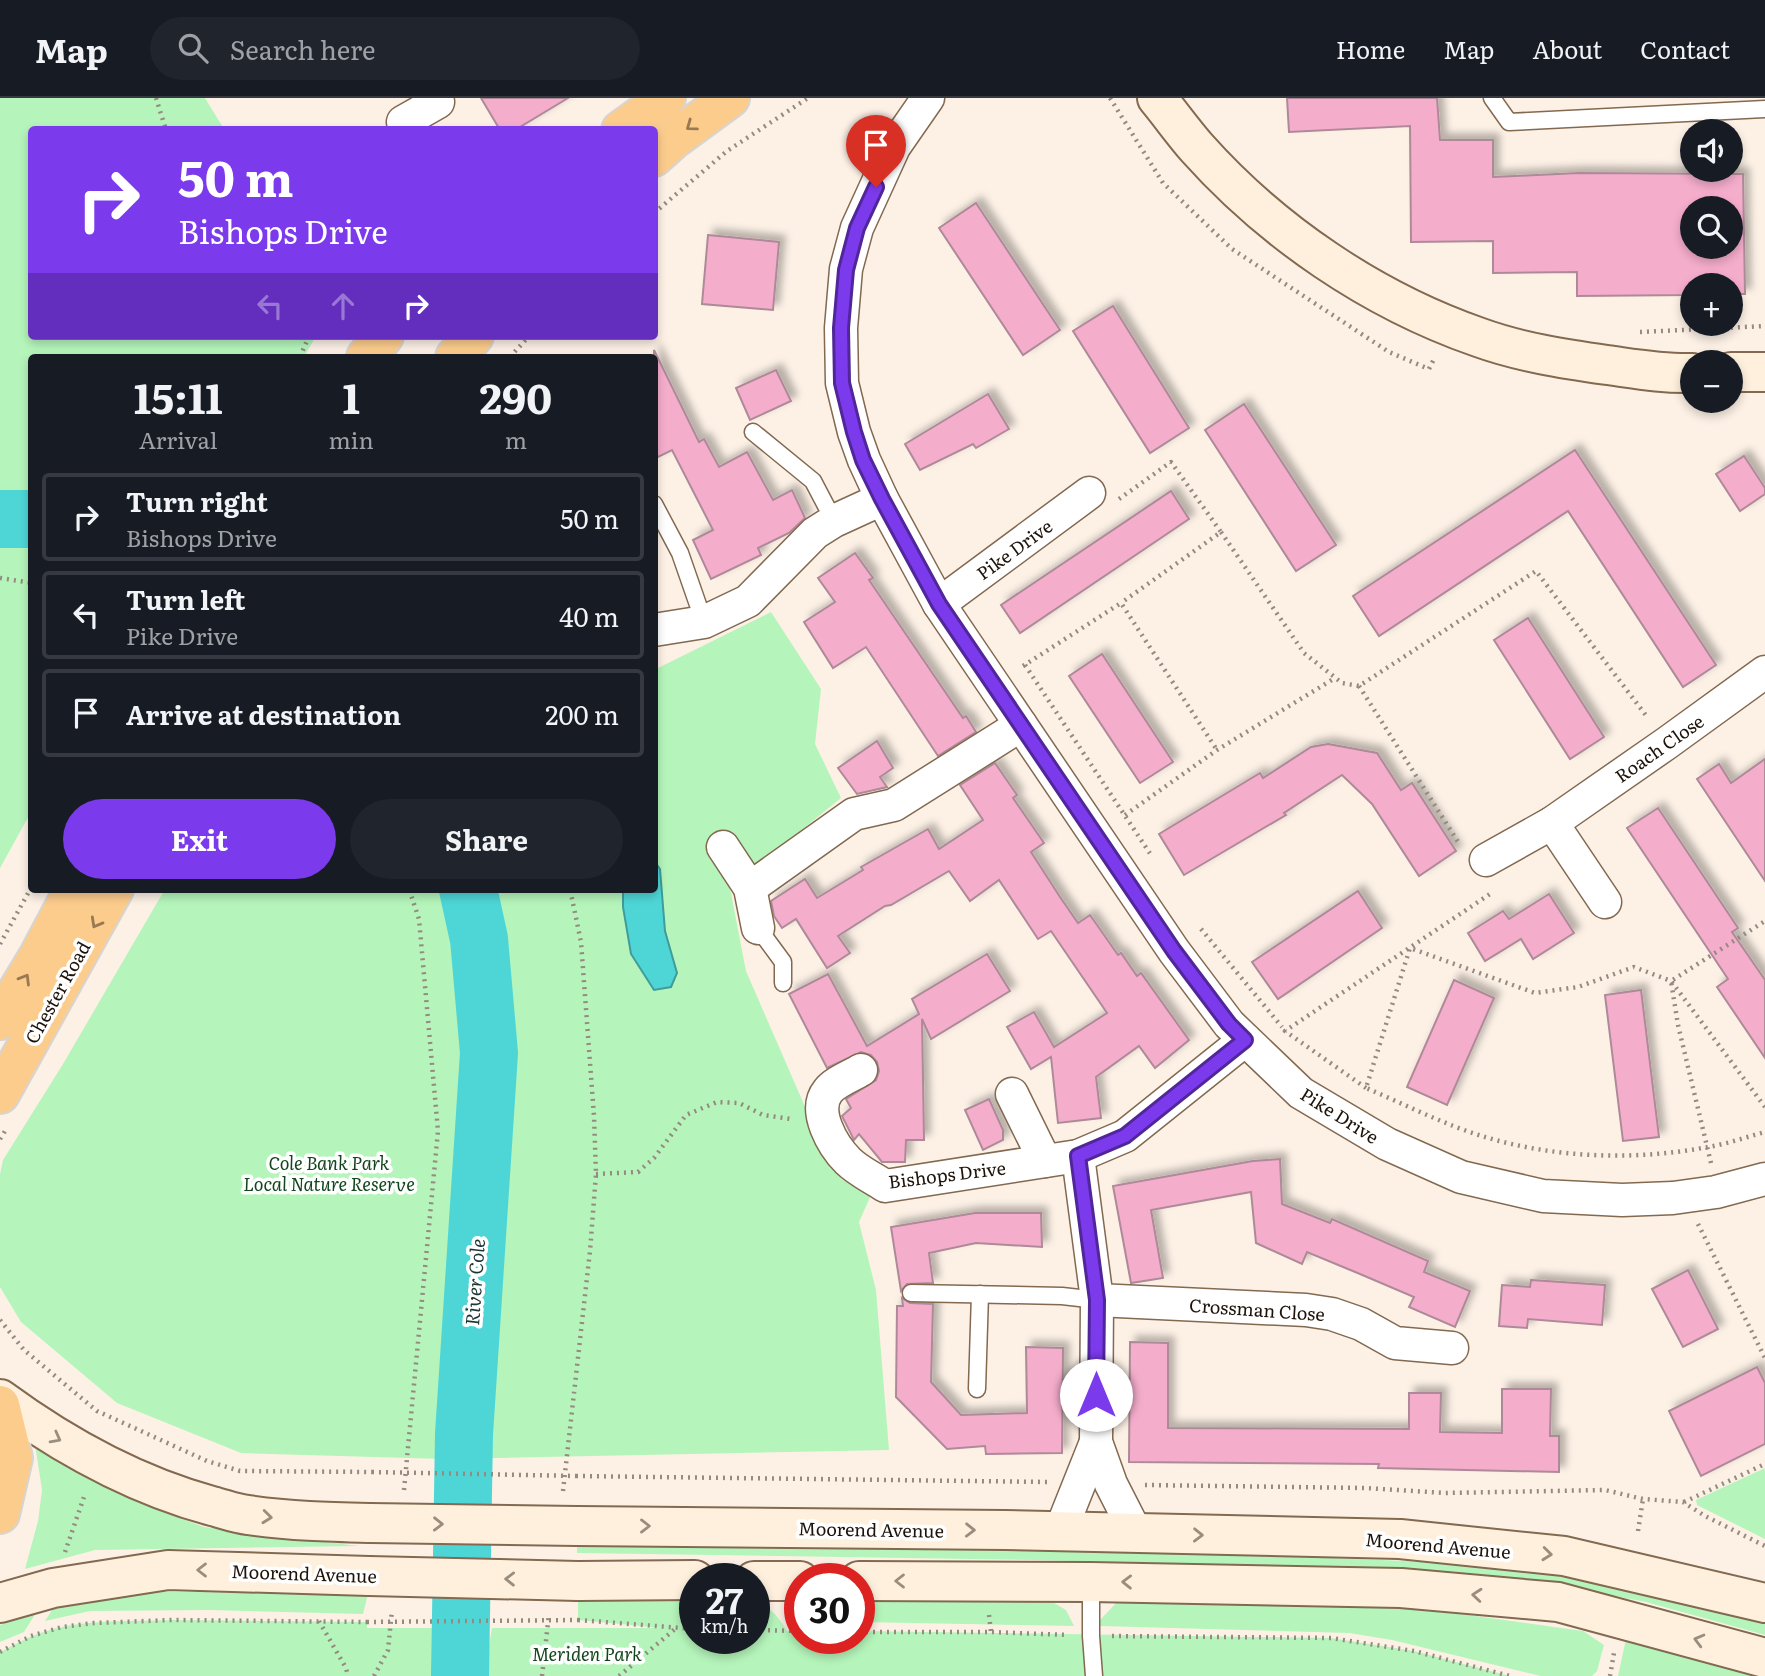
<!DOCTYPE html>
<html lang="en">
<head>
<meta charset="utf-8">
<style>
  body { margin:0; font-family:Literata,serif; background:#20242c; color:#f1f3f6; height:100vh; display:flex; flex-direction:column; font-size:26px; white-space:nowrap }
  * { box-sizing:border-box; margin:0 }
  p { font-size:23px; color:#9ea1a6 }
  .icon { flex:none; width:38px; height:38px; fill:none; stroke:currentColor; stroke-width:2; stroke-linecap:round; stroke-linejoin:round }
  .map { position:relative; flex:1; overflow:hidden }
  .sheet { position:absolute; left:28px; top:256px; width:630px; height:539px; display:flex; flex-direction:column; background:#171b24; border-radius:7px; box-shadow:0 4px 10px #0003 }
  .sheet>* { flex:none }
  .banner { position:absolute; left:28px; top:28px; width:630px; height:214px; border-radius:7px; box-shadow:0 4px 10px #0003; background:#7c3aed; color:#fff; overflow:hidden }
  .tools { position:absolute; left:1680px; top:21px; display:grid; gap:14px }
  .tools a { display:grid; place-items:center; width:63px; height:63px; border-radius:50%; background:#171b24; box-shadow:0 4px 10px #0003; font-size:35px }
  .speed { position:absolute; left:679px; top:1465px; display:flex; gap:14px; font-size:35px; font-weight:700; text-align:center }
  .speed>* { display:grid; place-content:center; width:91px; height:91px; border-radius:50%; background:#171b24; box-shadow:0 4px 10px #0003; line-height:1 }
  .speed small { font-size:18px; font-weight:400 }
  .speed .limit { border:10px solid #d22; background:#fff; color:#111 }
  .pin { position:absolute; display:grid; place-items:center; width:60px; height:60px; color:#fff; margin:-72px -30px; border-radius:50% 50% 50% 0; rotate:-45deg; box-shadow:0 0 7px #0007 }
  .pin .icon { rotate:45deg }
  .me { position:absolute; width:77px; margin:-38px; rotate:0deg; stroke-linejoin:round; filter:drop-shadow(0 0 5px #0008) }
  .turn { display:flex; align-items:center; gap:24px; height:147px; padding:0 35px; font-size:32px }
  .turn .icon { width:91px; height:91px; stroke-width:2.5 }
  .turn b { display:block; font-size:49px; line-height:60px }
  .lanes { display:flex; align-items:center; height:66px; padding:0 35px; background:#0003; justify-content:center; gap:35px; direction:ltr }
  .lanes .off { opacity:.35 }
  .eta { display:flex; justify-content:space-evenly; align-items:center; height:119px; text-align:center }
  .eta b { font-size:42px; font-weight:700; line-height:49px }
  .cta { display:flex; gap:14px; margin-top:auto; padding:14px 35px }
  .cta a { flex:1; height:80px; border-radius:42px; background:#7c3aed; color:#fff; font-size:28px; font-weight:700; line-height:80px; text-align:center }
  .cta a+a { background:#20242c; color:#f1f3f6 }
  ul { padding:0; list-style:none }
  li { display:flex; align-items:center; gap:21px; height:88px; margin:0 14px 10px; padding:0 21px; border:4px solid #363941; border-radius:7px }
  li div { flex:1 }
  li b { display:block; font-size:26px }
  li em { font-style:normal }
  header { display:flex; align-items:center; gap:42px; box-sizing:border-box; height:98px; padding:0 35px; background:#171b24; border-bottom:2px solid #363941 }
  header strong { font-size:33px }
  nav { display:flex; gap:38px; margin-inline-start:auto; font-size:24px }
  .search { width:490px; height:63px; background:#20242c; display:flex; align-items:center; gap:18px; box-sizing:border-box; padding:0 24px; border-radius:38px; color:#9ea1a6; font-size:26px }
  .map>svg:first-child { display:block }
  .green { fill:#b5f5bb }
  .water { fill:#4ed6d7; stroke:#3f9c9a; stroke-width:2 }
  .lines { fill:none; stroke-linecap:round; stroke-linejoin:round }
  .river { stroke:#4ed6d7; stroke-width:58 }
  .building { fill:#f5adcc; stroke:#ae8a98; stroke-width:2; fill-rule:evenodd; filter:url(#shadow) }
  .lane-casing { stroke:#826950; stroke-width:19 }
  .street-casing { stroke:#826950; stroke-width:35 }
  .secondary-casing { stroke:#826950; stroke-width:42 }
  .highway-casing { stroke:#d6d5d3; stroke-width:42 }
  .path { stroke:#958a80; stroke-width:4.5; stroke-dasharray:2 5; stroke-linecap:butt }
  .lane { stroke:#fff; stroke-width:16 }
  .street { stroke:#fff; stroke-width:32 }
  .secondary { stroke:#fef0dd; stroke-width:38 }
  .highway { stroke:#fccc8d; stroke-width:38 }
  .secondary-bridge-casing { stroke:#826950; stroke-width:42; stroke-linecap:butt }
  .path-bridge { stroke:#958a80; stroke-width:4.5; stroke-dasharray:2 5; stroke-linecap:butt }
  .secondary-bridge { stroke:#fef0dd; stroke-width:38 }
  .oneway { stroke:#987952 }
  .oneway2 { stroke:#998d7e }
  .route-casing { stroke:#51269a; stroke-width:18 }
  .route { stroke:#7c3aed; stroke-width:12 }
  .labels { text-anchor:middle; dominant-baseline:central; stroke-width:7; stroke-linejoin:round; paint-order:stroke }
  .street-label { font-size:18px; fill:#1d130a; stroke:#fff }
  .park-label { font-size:18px; font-style:italic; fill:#13461d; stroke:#fff }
  .water-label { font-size:19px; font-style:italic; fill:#1f3636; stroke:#fff }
</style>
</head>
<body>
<header>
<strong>Map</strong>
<div class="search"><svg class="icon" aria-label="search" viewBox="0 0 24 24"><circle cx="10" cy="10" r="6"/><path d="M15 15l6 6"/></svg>Search here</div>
<nav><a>Home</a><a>Map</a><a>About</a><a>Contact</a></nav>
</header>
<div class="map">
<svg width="1765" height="1578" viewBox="0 0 1765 1578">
  <defs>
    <filter id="shadow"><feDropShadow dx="6" dy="-6" stdDeviation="3.5" flood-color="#0004"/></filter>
  </defs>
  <rect width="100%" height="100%" fill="#fdf1e6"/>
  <g class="green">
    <polygon points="0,0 205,0 224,31 32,32 32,238 316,238 304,259 32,259 31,714 0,770"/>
    <polygon points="771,514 821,591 815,646 841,700 730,790 746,873 826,1057 841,1081 871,1097 859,1124 876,1192 889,1352 442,1361 241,1355 117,1305 21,1224 0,1189 0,1076 3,1062 63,966 165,791 654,791 655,577 658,570"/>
    <polygon points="34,1340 81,1373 132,1402 204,1429 359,1448 95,1452 25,1471 38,1423 42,1392"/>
    <polygon points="1765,1370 1765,1441 1697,1407 1696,1402"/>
    <polygon points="577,1444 1255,1457 1430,1464 1551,1474 1754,1520 1765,1524 1765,1537 1646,1504 1579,1491 1486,1477 1341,1470 1033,1462 577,1455"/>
    <polygon points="112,1493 368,1496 363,1516 210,1512 90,1513 45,1523 57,1504"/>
    <path d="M578,1497L695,1499V1540H754V1502C770,1509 778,1518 787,1533H800V1540H859V1533L1331,1540L1414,1553L1510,1578H484L492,1530H662L578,1522Z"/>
    <polygon points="859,1501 1051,1503 1066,1512 1074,1528 859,1524"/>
    <polygon points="1118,1503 1425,1511 1583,1533 1604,1547 1597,1573 1592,1578 1541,1578 1392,1542 1349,1535 1100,1528 1099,1523"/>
    <polygon points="39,1510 24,1534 0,1544 0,1527"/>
    <path d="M172,1522L367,1524V1530H445L440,1578H0V1554C10,1549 19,1544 30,1539C73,1520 126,1524 172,1522Z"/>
    <polygon points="1626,1541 1759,1578 1618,1578"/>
  </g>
  <polygon class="water" points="655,764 660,771 665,833 677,875 671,889 654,892 631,856 623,809 623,791 654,791"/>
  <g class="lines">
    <g class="river">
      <polyline points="0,421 32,421"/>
      <polyline points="460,1578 464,1336 489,955 479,841 468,791"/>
    </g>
  </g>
  <g class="building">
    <polygon points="481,0 568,0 515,32 500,32"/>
    <path d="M1287,0H1437L1440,42H1493V79L1579,75L1743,76L1745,196H1731V187H1692V197L1577,198V174L1493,175V143L1411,144L1410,28L1289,34ZM1692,110H1731V149H1692Z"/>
    <polygon points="976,105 1060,232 1023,257 939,130"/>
    <polygon points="708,137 779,144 773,212 702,206"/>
    <polygon points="1113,208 1189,330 1150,355 1073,233"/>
    <polygon points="654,252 699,344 704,341 719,369 747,354 773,402 792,392 805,420 789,435 758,450 761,457 711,481 693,442 713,432 672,352 654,361"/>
    <polygon points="776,272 791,303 750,322 736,290"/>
    <polygon points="988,296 1009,331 976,350 973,346 920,372 905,346"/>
    <polygon points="1244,306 1336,447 1296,473 1205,332"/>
    <polygon points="1575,352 1716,567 1683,589 1568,413 1379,538 1353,498"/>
    <polygon points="1744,358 1765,390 1765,396 1740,413 1716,376"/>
    <polygon points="1171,393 1189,421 1020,535 1001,507"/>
    <polygon points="855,455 873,480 869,482 963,620 966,618 976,634 938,658 866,549 833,570 804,524 835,504 818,480"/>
    <polygon points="1528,520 1604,639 1570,661 1494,542"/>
    <polygon points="1102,556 1173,664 1140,685 1069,578"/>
    <polygon points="877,643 893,670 880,679 887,689 857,696 838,670"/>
    <polygon points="1328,646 1377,655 1401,692 1412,685 1456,753 1419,778 1372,706 1342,677 1284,715 1286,717 1184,777 1159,736 1260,675 1263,680 1311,649"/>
    <polygon points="1765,661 1765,783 1697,681 1719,666 1731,685"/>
    <polygon points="995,665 1017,697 1013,700 1044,745 1031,754 1060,799 1078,825 1090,817 1118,857 1121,855 1137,878 1141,875 1189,942 1155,970 1139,948 1096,979 1101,1020 1058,1025 1051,959 1031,971 1007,929 1034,914 1054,949 1107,915 1051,833 1038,841 999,782 970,803 949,773 891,807 885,808 838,838 850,855 827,870 796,821 782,830 774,818 771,803 805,781 817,800 863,772 861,769 928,731 939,751 983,722 960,687"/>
    <polygon points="1658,710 1738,830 1732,834 1765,882 1765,960 1717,889 1728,881 1627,730"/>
    <polygon points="1358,793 1382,830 1278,901 1252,864"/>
    <polygon points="1549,796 1574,835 1533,861 1521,841 1485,863 1468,835 1503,813 1509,821"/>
    <polygon points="987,856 1010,893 931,941 922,921 924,1042 906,1042 905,1064 882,1064 859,1036 854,1042 842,1018 851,1010 846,1001 876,982 879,973 877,964 871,957 861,954 827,970 789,896 828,876 867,948 919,916 912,901"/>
    <polygon points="1454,882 1494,900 1447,1007 1407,989"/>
    <polygon points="1641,892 1659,1039 1623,1043 1605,897"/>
    <polygon points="989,1001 1003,1032 1003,1042 983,1052 965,1012"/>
    <polygon points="1280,1061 1282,1106 1330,1125 1332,1121 1428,1163 1424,1174 1470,1193 1455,1229 1409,1209 1414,1199 1360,1176 1307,1154 1302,1166 1256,1145 1251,1094 1151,1112 1163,1180 1131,1185 1113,1088 1253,1063"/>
    <polygon points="975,1115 1041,1115 1042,1149 976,1145 929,1155 933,1185 907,1186 901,1193 891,1129"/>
    <polygon points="1688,1172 1718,1231 1683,1249 1652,1191"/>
    <polygon points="1531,1182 1605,1187 1602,1227 1528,1221 1527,1230 1499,1228 1502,1187 1530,1189"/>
    <polygon points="902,1200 910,1205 933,1206 931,1284 961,1317 1027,1315 1026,1249 1063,1250 1062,1355 986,1356 985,1348 947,1351 896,1299 897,1208 903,1208"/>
    <polygon points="1130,1244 1168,1245 1168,1330 1409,1331 1409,1295 1441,1295 1440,1334 1502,1335 1502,1291 1551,1291 1550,1338 1559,1338 1559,1374 1378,1370 1379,1366 1129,1364"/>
    <polygon points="1757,1269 1765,1285 1765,1346 1701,1378 1669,1313"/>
  </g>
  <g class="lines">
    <g class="lane-casing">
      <g id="lane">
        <polyline points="1492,0 1509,24 1765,11"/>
        <polyline points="753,334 813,383 834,423"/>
        <polyline points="654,406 680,455 704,524"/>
        <polyline points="758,830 783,864 783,885"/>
        <polyline points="911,1195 1062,1198 1097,1202"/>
        <polyline points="977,1291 980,1196"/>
        <polyline points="1091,1484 1091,1538 1094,1578"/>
      </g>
    </g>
    <g class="street-casing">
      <g id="street">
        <polyline points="928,0 894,49 857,130 846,171 841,230 842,285 854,334 864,362 882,401 939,506 1174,853 1229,926 1301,995 1387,1046 1461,1079 1543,1098 1622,1102 1673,1100 1716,1094 1765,1081"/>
        <polyline points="403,24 438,4 435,0"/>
        <polyline points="939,506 1089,395"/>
        <polyline points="654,532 704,524 748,503 815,435 834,423 882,401"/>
        <polyline points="1552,725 1605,804"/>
        <polyline points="723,749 750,790 758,830"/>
        <polyline points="1486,762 1552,725 1667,645 1765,574"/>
        <polyline points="750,790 854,716 894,707 1021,627"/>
        <path d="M861,972C851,978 835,984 828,993C812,1013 833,1048 848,1063C858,1073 873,1080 885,1088L1078,1058L1125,1038L1245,942"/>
        <polyline points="1012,996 1045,1063"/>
        <polyline points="1078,1058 1097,1202 1096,1344 1111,1386 1136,1435"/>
        <polyline points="1097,1202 1306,1212 1332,1216 1361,1226 1395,1245 1452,1250"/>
        <polyline points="1060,1434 1096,1344"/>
      </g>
    </g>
    <g class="secondary-casing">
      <g id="secondary">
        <path d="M1157,0C1171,17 1183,34 1197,50C1272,134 1372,202 1478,239C1519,254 1564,261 1607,267C1636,271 1664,276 1692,275"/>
        <polyline points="1731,274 1765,274"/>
        <path d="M0,1301C64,1348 135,1387 212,1408C224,1411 236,1416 248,1417C289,1423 330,1424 370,1425"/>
        <polyline points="577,1428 1005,1432 1400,1441 1564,1458 1765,1505"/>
        <polyline points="578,1483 695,1482"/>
        <polyline points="754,1483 800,1483"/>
        <polyline points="859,1483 1091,1484 1401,1490 1558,1504 1765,1560"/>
        <polyline points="0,1505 53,1490 168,1472 369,1478"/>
      </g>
    </g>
    <g class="highway-casing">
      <g id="highway">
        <polyline points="621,32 666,0"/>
        <polyline points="654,59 674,41 730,0"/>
        <polyline points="366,259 384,238"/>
        <polyline points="455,259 474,238"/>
        <polyline points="0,922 38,859 74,791"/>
        <polyline points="0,996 114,791"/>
        <polyline points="0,1307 13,1360 0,1416"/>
      </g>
    </g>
    <g class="path">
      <polyline points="156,0 166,32"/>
      <polyline points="1110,0 1163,85 1232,151 1389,254 1429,271 1435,259"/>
      <polyline points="654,115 727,53 808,0"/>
      <polyline points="1640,234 1765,228"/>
      <polyline points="300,259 309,238"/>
      <polyline points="510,259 529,238"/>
      <polyline points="1119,401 1171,364 1221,434 1121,505"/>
      <polyline points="1221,434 1304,555 1342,585 1359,588 1536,473 1648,620"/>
      <polyline points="0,480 32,485"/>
      <polyline points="1025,567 1151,757"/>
      <polyline points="1023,568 1121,505 1217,652"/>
      <polyline points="1359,588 1460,747"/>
      <polyline points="1125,717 1217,652 1335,580"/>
      <polyline points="1201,831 1282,929"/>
      <polyline points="0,846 32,788"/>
      <polyline points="1366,990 1285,933 1490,796 1488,793"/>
      <path d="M1765,1009L1671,883L1634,869L1578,889L1535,895L1410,850L1366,990C1404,1006 1445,1027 1485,1039C1555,1060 1635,1063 1708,1049C1727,1046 1746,1039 1765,1034"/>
      <polyline points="0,1041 7,1030"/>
      <polyline points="1711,1065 1678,927 1671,883 1765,823"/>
      <polyline points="596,1076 638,1074 654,1060 686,1017 717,1004 739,1005 763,1017 791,1021"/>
      <polyline points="1698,1126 1765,1260"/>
      <polyline points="0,1222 24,1252 97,1313 207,1363 240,1373 372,1374"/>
      <polyline points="576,1378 1048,1384"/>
      <polyline points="1145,1387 1365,1390 1445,1395 1605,1392 1643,1401 1683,1404 1705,1418 1765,1448"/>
      <polyline points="404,1392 438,1033 419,821 409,791"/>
      <polyline points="563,1393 590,1153 596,1076 594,1018 581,844 570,791"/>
      <polyline points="1684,1404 1765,1366"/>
      <polyline points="1638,1433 1643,1401"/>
      <polyline points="65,1454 85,1396"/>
      <polyline points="989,1517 991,1534"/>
      <polyline points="578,1522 695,1531"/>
      <polyline points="319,1523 346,1570 348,1578"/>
      <polyline points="754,1532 800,1533"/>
      <polyline points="859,1534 991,1534 1068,1537"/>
      <polyline points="1112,1538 1331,1540 1414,1553 1510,1578"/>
      <polyline points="0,1554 31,1538 62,1529 94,1525 172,1522 367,1524"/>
      <polyline points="374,1578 388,1552 392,1512"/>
      <polyline points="542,1578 549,1516"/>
      <polyline points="619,1578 675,1531"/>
      <polyline points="1610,1578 1614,1555"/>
    </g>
    <use href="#lane" class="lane"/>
    <use href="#street" class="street"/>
    <use href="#secondary" class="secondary"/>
    <use href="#highway" class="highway"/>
    <g class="secondary-bridge-casing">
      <g id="secondary-bridge">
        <polyline points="370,1425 577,1428"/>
        <polyline points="369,1478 578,1483"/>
      </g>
    </g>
    <g class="path-bridge">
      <polyline points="372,1374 576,1378"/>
      <polyline points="367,1524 578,1522"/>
    </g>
    <use href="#secondary-bridge" class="secondary-bridge"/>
  </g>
  <defs><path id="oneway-chevron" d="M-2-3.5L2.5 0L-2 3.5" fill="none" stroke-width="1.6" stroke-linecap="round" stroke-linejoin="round" transform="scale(1.75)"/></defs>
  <g class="oneway">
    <use href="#oneway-chevron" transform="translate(691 28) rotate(144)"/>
    <use href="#oneway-chevron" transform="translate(96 825) rotate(119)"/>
    <use href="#oneway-chevron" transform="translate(25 881) rotate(-59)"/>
  </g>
  <g class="oneway2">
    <use href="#oneway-chevron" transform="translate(56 1340) rotate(28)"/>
    <use href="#oneway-chevron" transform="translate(267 1419) rotate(6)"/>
    <use href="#oneway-chevron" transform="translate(438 1426) rotate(1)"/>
    <use href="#oneway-chevron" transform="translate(645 1428)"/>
    <use href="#oneway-chevron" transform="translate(970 1432) rotate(1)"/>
    <use href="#oneway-chevron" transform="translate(1198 1437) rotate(1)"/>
    <use href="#oneway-chevron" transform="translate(1547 1456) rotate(6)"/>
    <use href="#oneway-chevron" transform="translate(202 1472) rotate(180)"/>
    <use href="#oneway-chevron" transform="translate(510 1481) rotate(-179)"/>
    <use href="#oneway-chevron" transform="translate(900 1483) rotate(-180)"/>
    <use href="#oneway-chevron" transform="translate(1127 1484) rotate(-179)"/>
    <use href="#oneway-chevron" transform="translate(1477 1497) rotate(-175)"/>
    <use href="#oneway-chevron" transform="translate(1699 1542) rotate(-165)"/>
  </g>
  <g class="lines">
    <g class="route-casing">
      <polyline id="route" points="876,89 857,130 846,172 841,230 842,285 854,334 863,362 882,401 939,506 1174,853 1229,926 1245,942 1125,1038 1078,1058 1097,1202 1096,1297"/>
    </g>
    <use href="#route" class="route"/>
  </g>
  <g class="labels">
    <g class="street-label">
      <text transform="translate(1014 451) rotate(-36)">Pike Drive</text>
      <text transform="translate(1659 650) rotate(-35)">Roach Close</text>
      <text transform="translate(57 894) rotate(-61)">Chester Road</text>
      <text transform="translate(1340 1017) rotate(32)">Pike Drive</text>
      <text transform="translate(947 1076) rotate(-7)">Bishops Drive</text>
      <text transform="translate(1257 1211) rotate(4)">Crossman Close</text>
      <text transform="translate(871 1431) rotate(1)">Moorend Avenue</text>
      <text transform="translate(1438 1447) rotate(5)">Moorend Avenue</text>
      <text transform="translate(304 1475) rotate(2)">Moorend Avenue</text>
    </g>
    <g class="park-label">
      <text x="329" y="1064">Cole Bank Park<tspan x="329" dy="21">Local Nature Reserve</tspan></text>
      <text x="587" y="1555">Meriden Park</text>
    </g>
    <g class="water-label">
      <text transform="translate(474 1184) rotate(-86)">River Cole</text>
    </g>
  </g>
</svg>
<div class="tools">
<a><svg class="icon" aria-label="sound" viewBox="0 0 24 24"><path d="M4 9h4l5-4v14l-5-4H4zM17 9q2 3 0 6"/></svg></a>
<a><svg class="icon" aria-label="search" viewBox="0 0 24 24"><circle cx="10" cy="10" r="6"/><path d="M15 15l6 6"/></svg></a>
<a>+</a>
<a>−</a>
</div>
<div class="speed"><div>27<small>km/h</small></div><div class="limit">30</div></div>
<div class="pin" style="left:876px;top:89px;background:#d93025"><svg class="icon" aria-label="arrive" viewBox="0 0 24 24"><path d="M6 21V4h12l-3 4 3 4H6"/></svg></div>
<svg class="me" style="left:1096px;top:1297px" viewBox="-20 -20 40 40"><circle r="19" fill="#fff"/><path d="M0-13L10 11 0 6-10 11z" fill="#7c3aed"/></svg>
<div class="banner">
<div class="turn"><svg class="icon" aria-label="right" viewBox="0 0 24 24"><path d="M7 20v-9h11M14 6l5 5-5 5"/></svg><div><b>50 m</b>Bishops Drive</div></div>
<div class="lanes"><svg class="icon off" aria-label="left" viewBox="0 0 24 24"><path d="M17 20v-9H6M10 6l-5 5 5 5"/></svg><svg class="icon off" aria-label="ahead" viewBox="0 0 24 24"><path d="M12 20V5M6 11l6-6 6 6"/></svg><svg class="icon" aria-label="right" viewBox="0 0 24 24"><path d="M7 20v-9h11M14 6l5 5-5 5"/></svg></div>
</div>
<section class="sheet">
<div class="eta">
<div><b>15:11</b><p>Arrival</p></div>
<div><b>1</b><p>min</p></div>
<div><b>290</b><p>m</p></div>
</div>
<ul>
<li><svg class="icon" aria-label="right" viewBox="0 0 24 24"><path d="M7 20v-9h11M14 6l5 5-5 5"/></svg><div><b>Turn right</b><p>Bishops Drive</p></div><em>50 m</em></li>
<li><svg class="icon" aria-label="left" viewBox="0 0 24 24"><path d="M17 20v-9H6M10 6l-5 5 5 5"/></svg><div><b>Turn left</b><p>Pike Drive</p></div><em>40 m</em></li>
<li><svg class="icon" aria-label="arrive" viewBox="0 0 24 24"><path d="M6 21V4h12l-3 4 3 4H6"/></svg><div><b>Arrive at destination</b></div><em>200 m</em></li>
</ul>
<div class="cta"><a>Exit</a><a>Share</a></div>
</section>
</div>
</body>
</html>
